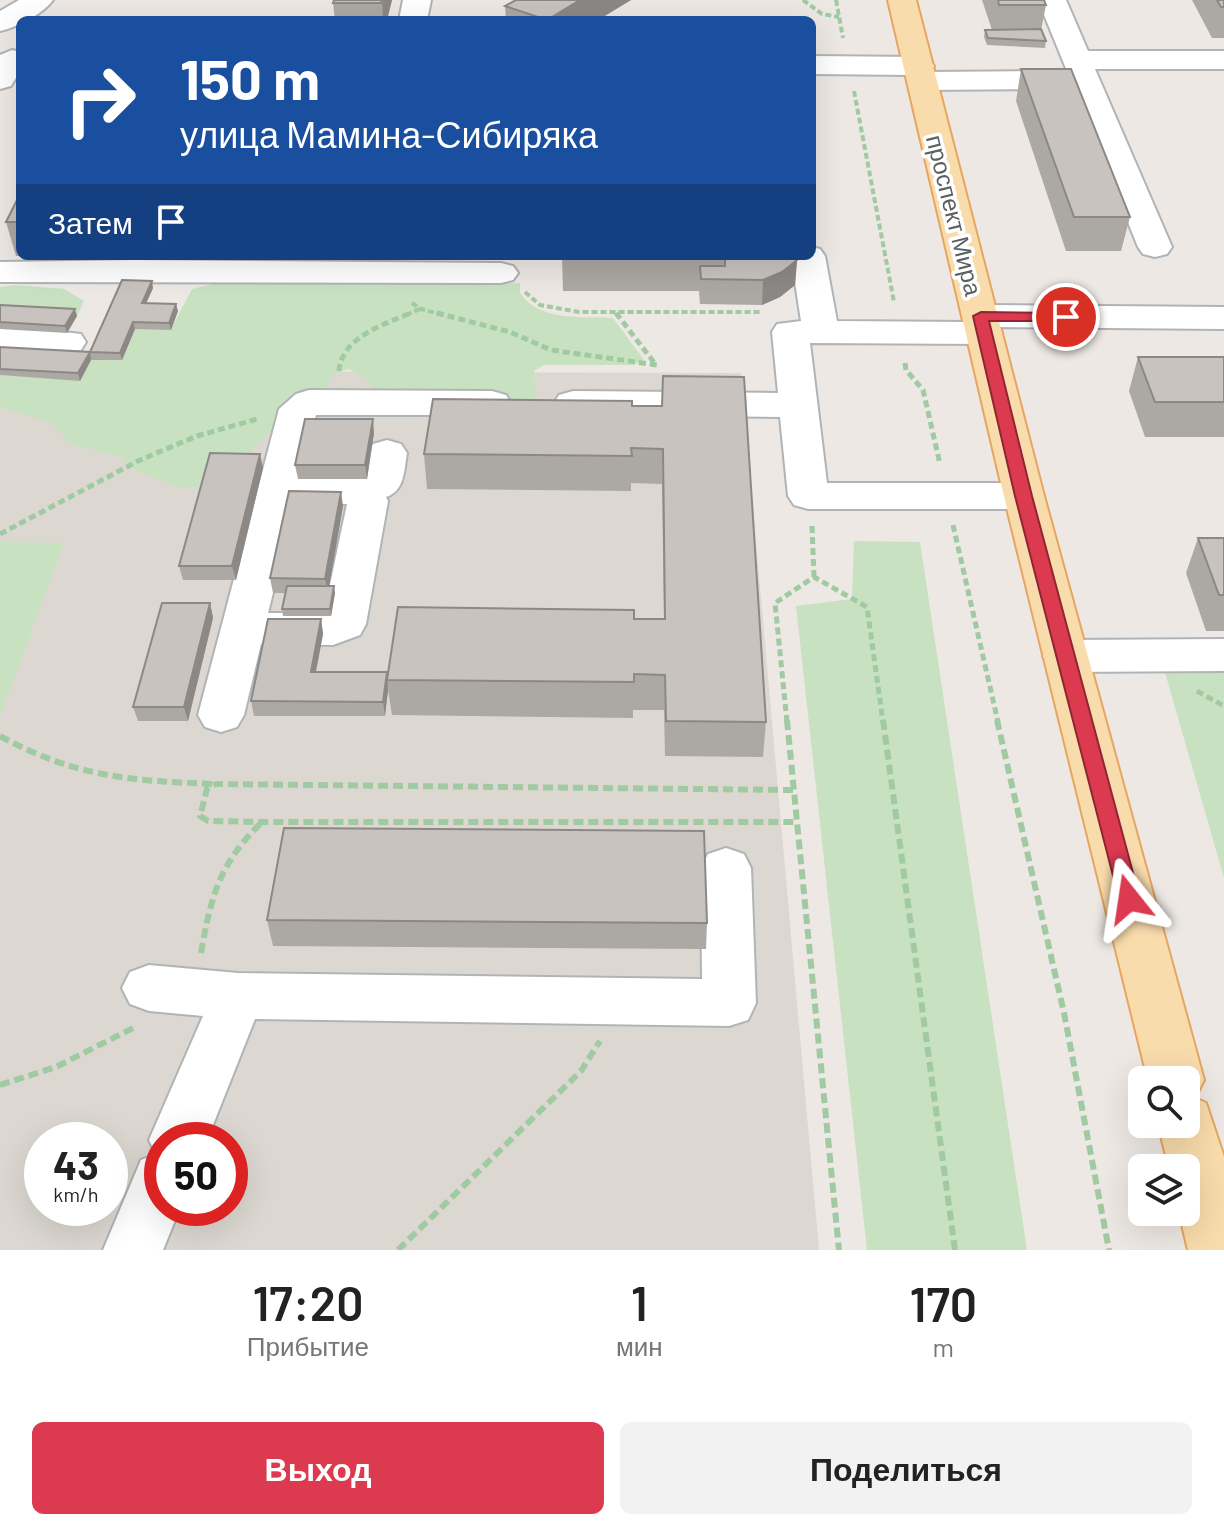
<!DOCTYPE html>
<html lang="ru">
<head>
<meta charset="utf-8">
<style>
  body { margin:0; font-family:Barlow,sans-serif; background:#f2f2f2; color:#222; height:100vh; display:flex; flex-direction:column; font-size:30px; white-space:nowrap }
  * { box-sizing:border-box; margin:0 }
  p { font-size:26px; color:#767676 }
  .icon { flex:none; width:44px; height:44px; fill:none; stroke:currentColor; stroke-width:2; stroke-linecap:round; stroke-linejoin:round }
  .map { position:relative; height:1250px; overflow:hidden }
  .panel { display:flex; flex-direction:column; background:#fff; flex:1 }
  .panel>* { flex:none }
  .hud { position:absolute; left:16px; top:16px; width:800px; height:244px; border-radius:12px; box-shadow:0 8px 32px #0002; background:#1a4fa0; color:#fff; overflow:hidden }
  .tools { position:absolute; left:1128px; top:1066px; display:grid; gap:16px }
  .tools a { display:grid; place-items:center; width:72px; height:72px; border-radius:12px; background:#fff; box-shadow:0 8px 32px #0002; font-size:40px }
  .speed { position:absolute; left:24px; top:1122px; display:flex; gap:16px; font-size:40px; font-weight:700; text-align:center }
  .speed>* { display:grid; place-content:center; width:104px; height:104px; border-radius:50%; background:#fff; box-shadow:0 8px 32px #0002; line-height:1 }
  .speed small { font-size:20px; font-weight:400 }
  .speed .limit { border:12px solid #d22; background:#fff; color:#111 }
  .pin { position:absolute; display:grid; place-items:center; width:68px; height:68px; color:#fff; margin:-34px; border:4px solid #fff; border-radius:50%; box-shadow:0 2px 8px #0007 }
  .me { position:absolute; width:88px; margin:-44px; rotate:345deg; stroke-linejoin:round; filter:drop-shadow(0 0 6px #0008) }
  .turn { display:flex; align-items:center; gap:28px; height:168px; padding:0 32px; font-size:36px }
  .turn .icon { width:104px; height:104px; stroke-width:2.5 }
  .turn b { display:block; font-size:56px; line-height:68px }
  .then { display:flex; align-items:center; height:76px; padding:0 32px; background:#0003; gap:16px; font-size:30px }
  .eta { display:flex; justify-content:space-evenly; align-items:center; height:136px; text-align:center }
  .eta b { font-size:48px; font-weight:600; line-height:56px }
  .primary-button { display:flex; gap:16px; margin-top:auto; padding:16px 32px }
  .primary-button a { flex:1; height:92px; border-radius:12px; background:#dc3a4f; color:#fff; font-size:32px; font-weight:600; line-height:92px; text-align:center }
  .primary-button a+a { background:#f2f2f2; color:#222 }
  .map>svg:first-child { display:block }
  .education { fill:#dcd8d1; fill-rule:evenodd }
  .green { fill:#c8e2c1 }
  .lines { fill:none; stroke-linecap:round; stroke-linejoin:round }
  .minor-casing { stroke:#b0b4b7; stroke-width:4 }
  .major-casing { stroke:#e6a662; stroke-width:4 }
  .path-far2 { stroke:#9fcaa2; stroke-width:4; stroke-dasharray:6 3; stroke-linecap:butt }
  .path-far1 { stroke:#9fcaa2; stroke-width:5; stroke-dasharray:7 4; stroke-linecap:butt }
  .path { stroke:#9fcaa2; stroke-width:6; stroke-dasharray:10 5; stroke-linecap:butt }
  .minor { fill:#fff; fill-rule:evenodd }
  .major { fill:#f9dcac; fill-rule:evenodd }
  .wall { fill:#aca8a4 }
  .shaded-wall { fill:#8c8886 }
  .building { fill:#c8c3bf; stroke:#8c8886; stroke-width:2 }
  .route { fill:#dc3a4f; stroke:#8f2633; stroke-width:2 }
  .labels { text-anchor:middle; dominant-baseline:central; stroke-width:7; stroke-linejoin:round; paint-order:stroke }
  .street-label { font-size:24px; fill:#5b6062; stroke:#fff }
</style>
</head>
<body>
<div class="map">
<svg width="1224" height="1250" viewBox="0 0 1224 1250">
  <rect width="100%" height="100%" fill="#ede8e3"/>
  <path class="education" d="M92,360L193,371L741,373L819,1250H0V375L80,380ZM42,1140H110V1208H42ZM162,1140H230V1208H162Z"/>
  <g class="green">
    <path d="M221,282L520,283V293C540,322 581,316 613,318L644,360L633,365H544L534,371L536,402L377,395L367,378L348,369L331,375L328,385L333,392L296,408L254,447L241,468L208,487H178L138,472L118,456L71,444L51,423L0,407V375L80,380L91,360H122L135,329H171L192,289Z"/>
    <polygon points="15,285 64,289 84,301 77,316 0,311 0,287"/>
    <polygon points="854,541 920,542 1027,1250 867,1250 796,606 852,599"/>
    <polygon points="0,542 64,543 0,717"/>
    <polygon points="1162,662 1224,662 1224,878"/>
  </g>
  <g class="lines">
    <g class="minor-casing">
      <g id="minor">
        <path d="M19,0H53C42,15 17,27 0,31V11Z"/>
        <polygon points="403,0 431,0 427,20 399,20"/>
        <polygon points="1038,0 1066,0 1088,51 1224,51 1224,69 1095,69 1172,247 1167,254 1155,257 1143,254 1138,247 1074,89 922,90 911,87 907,81 911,75 812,74 812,56 919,57 929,60 934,66 930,72 1067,71"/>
        <polygon points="12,50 20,52 20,71 11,86 0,89 0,55"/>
        <polygon points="812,247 820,249 825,256 837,321 967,322 963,316 968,308 981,305 1224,307 1224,329 998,327 1002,333 997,341 984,344 810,343 827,483 1024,483 1038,487 1044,496 1038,505 1024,509 808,509 794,505 788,496 780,417 573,415 559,411 554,403 559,395 573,391 778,393 772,332 777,324 801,321 791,256 812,256"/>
        <polygon points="134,260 501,263 513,266 518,273 513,280 501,283 0,282 0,262"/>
        <polygon points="0,325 81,334 86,342 81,350 68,353 0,347"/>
        <path d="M309,390L492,391L506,395L511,403L506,411L492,415H316L301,477H362L367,453L373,444L387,440L401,444L407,453C404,470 405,491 386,497L388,501L366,624L360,635L333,645L261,644L244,715L237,727L221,732L205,727L198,715L279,409L296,394ZM295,503L347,504L324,613H268Z"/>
        <polygon points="1224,639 1224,671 1065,672 1049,667 1043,656 1049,645 1065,640"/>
        <polygon points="726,848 744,854 751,868 756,1003 748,1020 729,1026 255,1019 207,1140 162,1140 162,1208 180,1208 163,1250 103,1250 141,1160 156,1154 149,1140 203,1016 149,1011 130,1004 122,988 130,972 149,965 238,973 702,979 701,868 708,854"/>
      </g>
    </g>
    <g class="major-casing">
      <polygon id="major" points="888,0 916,0 1044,496 1204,1080 1195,1098 1206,1103 1224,1157 1224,1250 1188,1250 1179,1212 1186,1212 1186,1168 1169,1168 1158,1124 1186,1124 1186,1080 1148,1080 1004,496"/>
    </g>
    <g class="path-far2">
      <polyline points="803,0 822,14 839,17"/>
      <polyline points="836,0 843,38"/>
      <polyline points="854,91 894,302"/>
      <polyline points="525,292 540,305 579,312 761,312"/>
      <polyline points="412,303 421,309 444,315"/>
      <polyline points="406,315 420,309"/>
    </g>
    <g class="path-far1">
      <polyline points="437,313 510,332 551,350 657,365"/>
      <polyline points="616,313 656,365"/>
      <polyline points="905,363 906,370 923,390 940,464"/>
      <path d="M339,371C341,338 384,324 411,313"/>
      <polyline points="953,525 998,722"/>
      <polyline points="812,526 814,577"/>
      <polyline points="0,534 140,460 197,436 257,419"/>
      <polyline points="1197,691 1224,706"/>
      <polyline points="787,722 775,603 814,577 867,607 883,722"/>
    </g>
    <g class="path">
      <polyline points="787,720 839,1250"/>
      <polyline points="883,720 955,1250"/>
      <polyline points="997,720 1064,1013 1109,1250"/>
      <path d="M0,736C75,777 131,781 215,784"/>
      <polyline points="793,790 216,784 207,789 200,816 208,821 263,822 796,822"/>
      <path d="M201,953C211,896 219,864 262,822"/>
      <polyline points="0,1085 56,1067 135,1027"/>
      <polyline points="398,1250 581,1071 600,1041"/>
    </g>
    <use href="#minor" class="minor"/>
    <use href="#major" class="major"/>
  </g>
  <g class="wall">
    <polygon points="392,0 387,20 335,20 333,3"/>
    <polygon points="516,0 631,0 598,20 506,20 505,6"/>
    <polygon points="982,0 1044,0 1046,5 1041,30 1046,41 1045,48 987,45 984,37 985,30 992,30"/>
    <polygon points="1192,0 1224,0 1224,38 1212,38"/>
    <polygon points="1021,69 1130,217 1121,251 1066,251 1016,101"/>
    <polygon points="20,194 20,256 16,256 6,222"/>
    <polygon points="458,256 515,256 514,260 459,260"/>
    <polygon points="562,256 797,256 797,260 795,285 780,297 762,305 700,304 699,291 563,291"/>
    <polygon points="153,288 146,304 178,311 171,330 135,329 122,360 91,360 80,381 0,375 0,347 90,352"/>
    <polygon points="0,305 77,316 67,333 0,329"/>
    <polygon points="1138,357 1224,357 1224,437 1145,437 1129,391"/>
    <polygon points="663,376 766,722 763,757 665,756 664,710 633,710 633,718 392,715 388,690 385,716 254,716 251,701 321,619 323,634 316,672 387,676 634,619 664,619 662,484 631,483 631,491 427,489 424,454 632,406 662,406"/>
    <polygon points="374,433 367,479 298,479 295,465"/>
    <polygon points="263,468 236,580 183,580 179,566"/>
    <polygon points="343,506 329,586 335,593 331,616 283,616 282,609 285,593 273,593 270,578"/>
    <polygon points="1198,538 1224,538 1224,631 1206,631 1186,573"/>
    <polygon points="210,603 213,618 188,721 138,721 133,707"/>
    <polygon points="267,920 707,923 706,949 273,946"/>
  </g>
  <g class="shaded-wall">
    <polygon points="382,0 392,0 387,20 383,20"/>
    <polygon points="580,0 631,0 598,20 547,20"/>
    <polygon points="797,260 795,285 780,297 762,305 763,280"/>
    <polygon points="152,281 153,288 143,310 142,303"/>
    <polygon points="176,304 178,311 171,330 169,323"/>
    <polygon points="75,309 77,316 67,333 65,326"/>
    <polygon points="133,322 135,329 122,360 120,353"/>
    <polygon points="90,352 91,360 80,381 78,373"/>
    <polygon points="373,419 374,433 367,479 365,465"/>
    <polygon points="260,454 263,468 236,580 232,566"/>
    <polygon points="341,492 343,506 328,593 325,579"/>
    <polygon points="334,586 335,593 331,616 330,609"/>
    <polygon points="210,603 213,618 188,721 184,707"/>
    <polygon points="321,619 323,634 313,686 311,672"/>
    <polygon points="387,672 388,690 385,716 383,702"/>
  </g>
  <g class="building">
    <polygon points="334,0 382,0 381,3 333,3"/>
    <polygon points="516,0 580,0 547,20 505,6"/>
    <polygon points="998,0 1044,0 1046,5 999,5"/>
    <polygon points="1217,0 1224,0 1224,7 1221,7"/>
    <polygon points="1041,29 1046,41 988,38 985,30"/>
    <polygon points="1021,69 1071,69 1130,217 1074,217"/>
    <polygon points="20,194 20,222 6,222"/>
    <rect x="562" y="256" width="163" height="1"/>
    <polygon points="725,256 797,256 797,260 782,272 763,280 701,279 700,266 725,266"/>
    <polygon points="122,280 152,281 142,303 176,304 169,323 133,322 120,353 90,352"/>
    <polygon points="0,305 75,309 65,326 0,322"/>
    <polygon points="0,347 90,352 78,373 0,369"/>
    <polygon points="1138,357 1224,357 1224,402 1155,402"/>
    <polygon points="663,376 744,377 766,722 666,721 665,675 634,674 634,682 387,680 398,607 634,610 634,619 665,619 663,449 631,448 632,456 424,454 433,399 632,401 632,406 662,406"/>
    <polygon points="305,419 373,419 365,465 295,465"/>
    <polygon points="210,453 260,454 232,566 179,566"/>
    <polygon points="289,491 341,492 325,579 270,578"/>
    <polygon points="1198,538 1224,538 1224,595 1219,595"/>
    <polygon points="287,586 334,586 330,609 282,609"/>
    <polygon points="162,603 210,603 184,707 133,707"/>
    <polygon points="268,619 321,619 311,672 387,672 383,702 251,701"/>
    <polygon points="284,828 704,831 707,923 267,920"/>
  </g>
  <polygon class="route" points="981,312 1066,313 1074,317 1066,321 989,321 1032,496 1140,899 1137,905 1129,907 1122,905 1119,899 1015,496 973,316"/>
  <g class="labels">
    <g class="street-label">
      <text transform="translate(955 215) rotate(76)">проспект Мира</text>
    </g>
  </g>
</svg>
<div class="tools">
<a><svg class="icon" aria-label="search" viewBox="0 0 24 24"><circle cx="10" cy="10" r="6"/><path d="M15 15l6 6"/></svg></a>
<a><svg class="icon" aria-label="layers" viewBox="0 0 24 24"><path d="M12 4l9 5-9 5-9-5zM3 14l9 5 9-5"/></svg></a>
</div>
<div class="speed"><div>43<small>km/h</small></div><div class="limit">50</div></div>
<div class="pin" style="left:1066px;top:317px;background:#d93025"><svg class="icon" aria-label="arrive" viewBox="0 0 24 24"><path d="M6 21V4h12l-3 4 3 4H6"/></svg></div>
<svg class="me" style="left:1129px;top:899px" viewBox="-20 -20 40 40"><path d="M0-17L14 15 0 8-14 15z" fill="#dc3a4f" stroke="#fff" stroke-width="4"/></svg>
<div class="hud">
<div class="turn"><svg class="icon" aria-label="right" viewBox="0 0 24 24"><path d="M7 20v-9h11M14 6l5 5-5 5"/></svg><div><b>150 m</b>улица Мамина-Сибиряка</div></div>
<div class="then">Затем<svg class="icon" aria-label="arrive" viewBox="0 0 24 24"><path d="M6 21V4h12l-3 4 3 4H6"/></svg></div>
</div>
</div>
<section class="panel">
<div class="eta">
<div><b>17:20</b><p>Прибытие</p></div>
<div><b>1</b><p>мин</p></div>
<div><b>170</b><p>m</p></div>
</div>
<div class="primary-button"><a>Выход</a><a>Поделиться</a></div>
</section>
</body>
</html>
